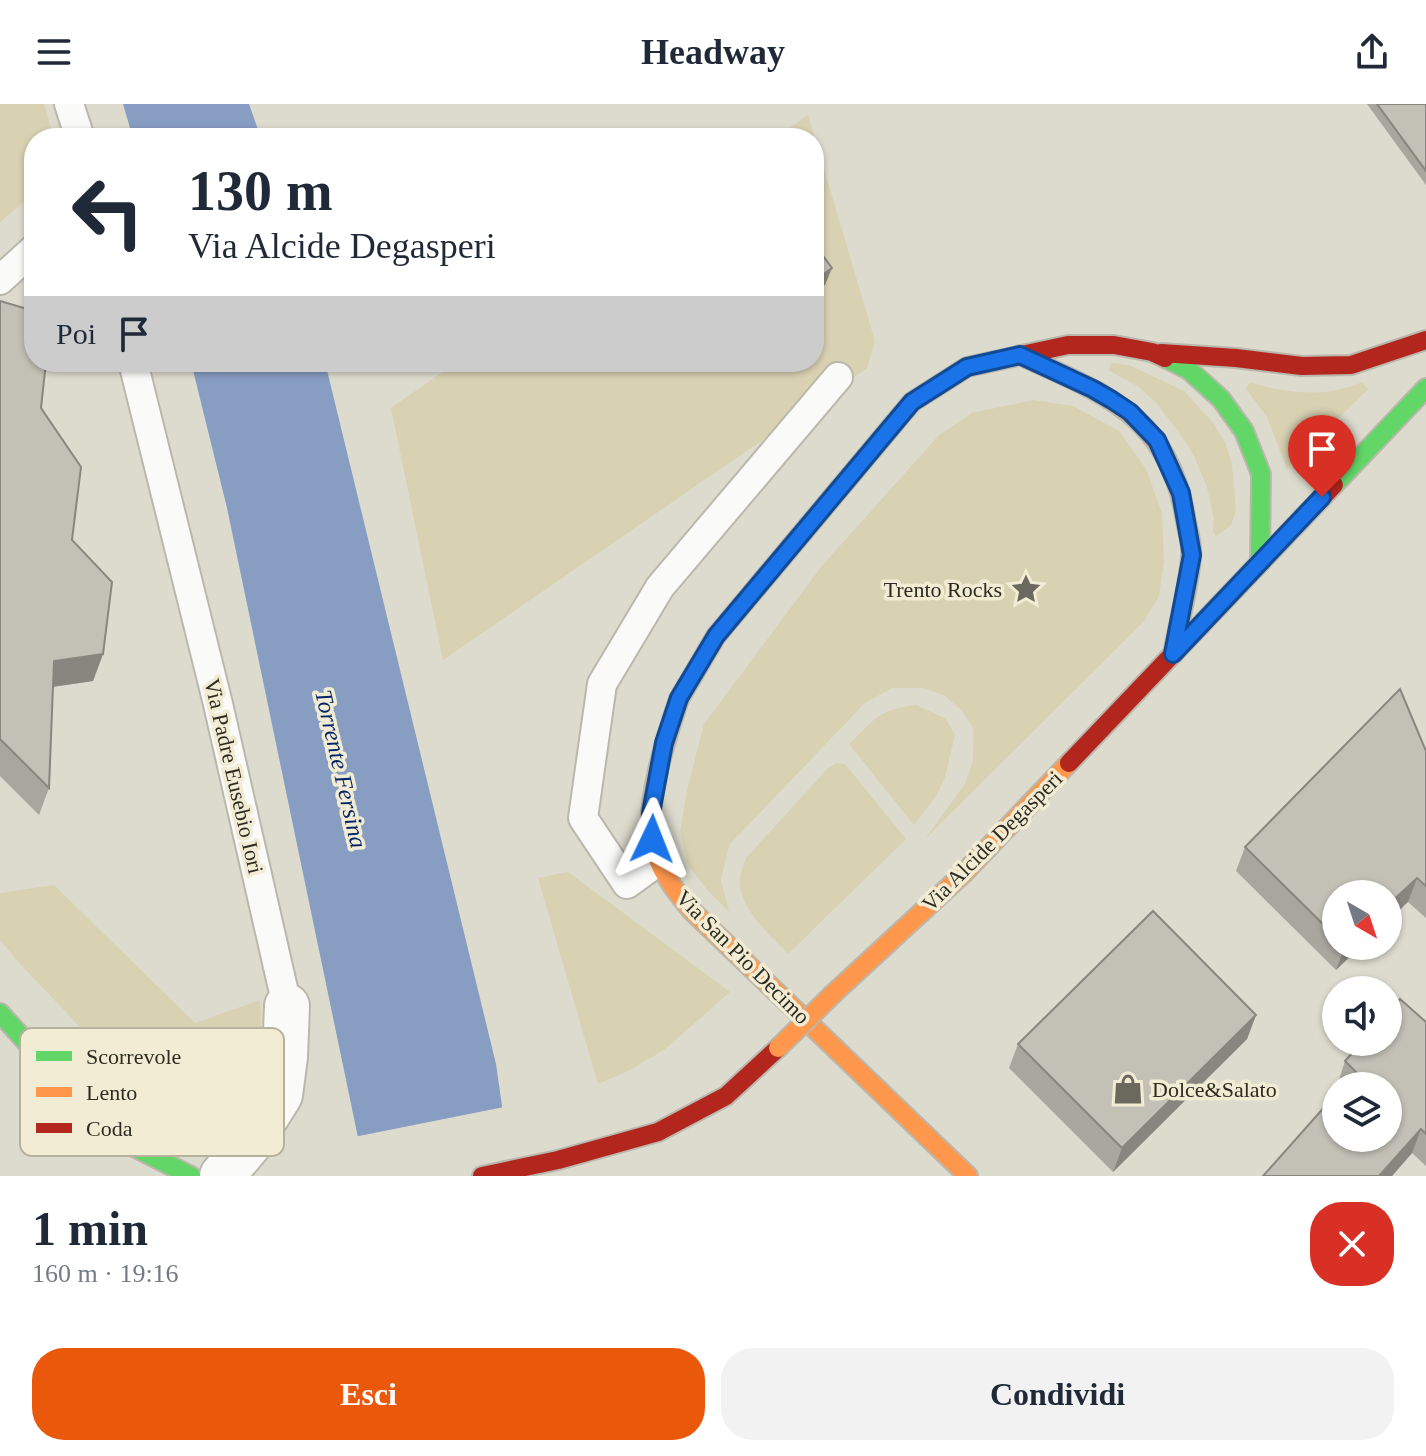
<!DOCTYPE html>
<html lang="it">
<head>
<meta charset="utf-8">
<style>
  body { margin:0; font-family:Georgia,serif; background:#f2f2f3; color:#1f2937; height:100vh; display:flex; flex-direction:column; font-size:30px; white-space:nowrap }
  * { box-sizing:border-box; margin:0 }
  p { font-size:26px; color:#747a83 }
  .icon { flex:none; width:44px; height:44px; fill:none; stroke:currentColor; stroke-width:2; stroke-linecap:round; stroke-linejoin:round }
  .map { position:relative; height:1072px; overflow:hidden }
  .panel { display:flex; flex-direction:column; background:#fff; flex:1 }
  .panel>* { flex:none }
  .top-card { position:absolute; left:24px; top:24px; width:800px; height:244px; border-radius:32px; box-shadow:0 2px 6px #0004; background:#fff; color:#1f2937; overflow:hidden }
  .needle { width:52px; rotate:141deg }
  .tools { position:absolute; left:1322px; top:776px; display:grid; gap:16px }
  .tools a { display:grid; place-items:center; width:80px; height:80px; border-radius:50%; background:#fff; box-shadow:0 2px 6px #0004; font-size:40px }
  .pin { position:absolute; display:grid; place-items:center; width:68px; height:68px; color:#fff; margin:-82px -34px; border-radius:50% 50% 50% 0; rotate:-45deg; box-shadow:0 0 8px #0007 }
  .pin .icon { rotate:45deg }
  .me { position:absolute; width:88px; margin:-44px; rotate:2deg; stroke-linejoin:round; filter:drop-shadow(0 0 6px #0008) }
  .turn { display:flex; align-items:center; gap:28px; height:168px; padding:0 32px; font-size:36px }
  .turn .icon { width:104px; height:104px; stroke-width:2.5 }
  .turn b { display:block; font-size:56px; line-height:68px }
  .then { display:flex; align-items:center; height:76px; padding:0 32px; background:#0003; gap:16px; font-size:30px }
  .round { display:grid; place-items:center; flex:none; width:84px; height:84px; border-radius:32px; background:#f2f2f3 }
  .head { display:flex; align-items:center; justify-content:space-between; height:136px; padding:0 32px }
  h1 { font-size:48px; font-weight:700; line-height:60px }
  .cta { display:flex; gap:16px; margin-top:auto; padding:16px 32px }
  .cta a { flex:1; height:92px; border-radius:32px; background:#ea580c; color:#fff; font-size:32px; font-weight:700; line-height:92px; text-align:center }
  .cta a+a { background:#f2f2f3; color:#1f2937 }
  header { display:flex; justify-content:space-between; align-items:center; height:104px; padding:0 32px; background:#fff; font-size:36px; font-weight:700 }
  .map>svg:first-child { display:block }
  .green { fill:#d8d1b2 }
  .water { fill:#889dc2 }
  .pier { fill:#dddbcd }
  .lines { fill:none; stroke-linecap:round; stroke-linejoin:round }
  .lane-casing { stroke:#bab8ad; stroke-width:32 }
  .street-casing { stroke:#bab8ad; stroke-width:48 }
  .fast-casing { stroke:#bab8ad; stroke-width:22 }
  .slow-casing { stroke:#bab8ad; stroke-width:22 }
  .jam-casing { stroke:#bab8ad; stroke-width:22 }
  .lane { stroke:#fafaf8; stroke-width:28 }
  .street { stroke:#fafaf8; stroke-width:44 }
  .fast { stroke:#63d668; stroke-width:18 }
  .slow { stroke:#ff974d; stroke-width:18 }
  .jam { stroke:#b3261e; stroke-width:18 }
  .slow-bridge-casing { stroke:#bab8ad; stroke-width:22; stroke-linecap:butt }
  .slow-bridge { stroke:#ff974d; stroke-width:18 }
  .wall { fill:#a8a69d }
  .shaded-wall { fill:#88877f }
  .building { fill:#c3c1b6; stroke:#88877f; stroke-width:2 }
  .route-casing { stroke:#114b97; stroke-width:20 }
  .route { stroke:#1a73e8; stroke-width:14 }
  .labels { text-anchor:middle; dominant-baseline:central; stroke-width:7; stroke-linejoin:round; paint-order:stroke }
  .poi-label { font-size:22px; fill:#2e2c22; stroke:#f1ecd3; text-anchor:end }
  .street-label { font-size:22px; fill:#2e2c22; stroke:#f1ecd3 }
  .water-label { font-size:24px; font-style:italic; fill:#032468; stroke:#f1ecd3 }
  .key { fill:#f1ecd3; stroke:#b6b29e; stroke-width:2 }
  .key-label { font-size:22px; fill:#2e2c22 }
</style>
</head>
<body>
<header><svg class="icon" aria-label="menu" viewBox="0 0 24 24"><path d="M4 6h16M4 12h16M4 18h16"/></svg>Headway<svg class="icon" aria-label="share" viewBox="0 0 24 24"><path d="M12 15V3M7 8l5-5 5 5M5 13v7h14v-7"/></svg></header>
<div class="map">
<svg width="1426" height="1072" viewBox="0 0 1426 1072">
  <rect width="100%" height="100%" fill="#dddbcd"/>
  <g class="green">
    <polygon points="0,0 44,0 54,34 34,34 34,89 0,118"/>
    <polygon points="808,11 875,237 867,264 443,556 391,304 457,258 814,258 814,34 775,34"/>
    <polygon points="1112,259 1129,261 1184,287 1214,320 1226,340 1232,361 1236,407 1231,421 1216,432 1213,428 1214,416 1207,383 1194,352 1182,332 1157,300 1139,283 1108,266"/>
    <path d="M1250,278C1283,290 1330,294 1362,278L1368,285L1287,365L1267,313L1246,285Z"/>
    <polygon points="1033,296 1073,302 1119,327 1146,365 1162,409 1164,457 1159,492 1144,517 925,735 965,680 973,656 974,626 963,608 945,592 923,584 892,584 865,599 729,741 721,776 729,808 709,788 688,761 680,728 687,686 704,620 821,463 939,331 972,309"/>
    <path d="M916,601L945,614L955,631L945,673L936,692L914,721L849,640C875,615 878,606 916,601Z"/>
    <path d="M837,659L845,660L906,735L788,850C769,829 737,804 740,773C741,767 744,760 746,754L828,664Z"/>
    <polygon points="568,768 730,888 664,946 628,967 598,980 538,774"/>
    <polygon points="54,781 195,919 260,896 261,925 127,972 22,862 0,836 0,789"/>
  </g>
  <g class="water">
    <polygon points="123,0 249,0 261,34 133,34"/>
    <polygon points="191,258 325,258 496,960 512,1072 366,1072 227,404"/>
  </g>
  <polygon class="pier" points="504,1003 516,1072 362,1072 354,1033"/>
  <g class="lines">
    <g class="lane-casing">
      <g id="lane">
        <polyline points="69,0 80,34"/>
        <polyline points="0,176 34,145"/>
        <polyline points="133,258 218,600 287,902"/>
        <polyline points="659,757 627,780 583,714 602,580 660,483 838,273"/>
      </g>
    </g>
    <g class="street-casing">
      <polyline id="street" points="222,1072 249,1040 280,991 285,953 287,902"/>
    </g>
    <g class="fast-casing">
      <g id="fast">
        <polyline points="1165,254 1189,266 1221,295 1244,327 1261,370 1260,459"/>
        <polyline points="1334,381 1426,284"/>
        <polyline points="0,909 58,973 128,1040 191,1072"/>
      </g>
    </g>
    <g class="slow-casing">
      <g id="slow">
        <path d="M1020,251C1104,290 1167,310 1185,412C1187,425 1193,441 1191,454C1188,486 1179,518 1173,550"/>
        <path d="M679,595C667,631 645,699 652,736C658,764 674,786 692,807L968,1072"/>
        <polyline points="833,890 964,769 1069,659"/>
      </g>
    </g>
    <g class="jam-casing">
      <g id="jam">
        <polyline points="1161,249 1236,254 1302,262 1351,261 1426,236"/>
        <polyline points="679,595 716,532 912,298 967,263 1068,241 1114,241 1152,248 1165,254"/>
        <polyline points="1069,659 1334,381"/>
        <polyline points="482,1072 558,1056 658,1028 726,992 778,944"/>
      </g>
    </g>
    <use href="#lane" class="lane"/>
    <use href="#street" class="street"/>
    <use href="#fast" class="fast"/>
    <use href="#slow" class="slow"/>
    <use href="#jam" class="jam"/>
    <g class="slow-bridge-casing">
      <polyline id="slow-bridge" points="778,944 833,890"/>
    </g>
    <use href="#slow-bridge" class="slow-bridge"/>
  </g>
  <g class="wall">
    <polygon points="1367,0 1426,0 1426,81"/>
    <polygon points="0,197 41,304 72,436 103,550 93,577 53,583 49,684 39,711 0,672"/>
    <polygon points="1426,647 1426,814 1408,798 1336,790 1336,842 1361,842 1336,866 1236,767 1245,743"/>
    <polygon points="1256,911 1247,935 1113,1068 1009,964 1018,940"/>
    <polygon points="1426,918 1426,1062 1412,1049 1392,1072 1263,1072 1388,982 1337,982 1345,957"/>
  </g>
  <g class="shaded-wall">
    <polygon points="832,164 825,181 814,190 814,177"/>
    <polygon points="103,550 93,577 44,584 54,557"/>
    <polygon points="1417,774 1408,798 1388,817 1388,801"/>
    <polygon points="1345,842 1361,842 1336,866"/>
    <polygon points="1256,911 1247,935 1113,1068 1122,1044"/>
    <polygon points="1421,1025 1412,1049 1392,1072 1379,1072"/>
  </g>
  <g class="building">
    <polygon points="1377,0 1426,0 1426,67"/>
    <polygon points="814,140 832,164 814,177"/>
    <polygon points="0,197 34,207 34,258 46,258 41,304 81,363 72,436 112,478 103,550 54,557 49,684 0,635"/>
    <polygon points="1400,585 1426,647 1426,782 1417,774 1388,801 1388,790 1336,790 1336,833 1245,743"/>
    <polygon points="1153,807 1256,911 1122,1044 1018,940"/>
    <polygon points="1400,895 1426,918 1426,1030 1421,1025 1379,1072 1263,1072 1336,990 1336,1034 1388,1034 1388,982 1344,982 1356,968 1345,957 1362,938 1388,938 1388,908"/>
  </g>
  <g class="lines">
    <g class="route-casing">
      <polyline id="route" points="652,735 651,709 664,639 679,594 716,532 912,298 967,263 1020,251 1093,285 1112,296 1130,308 1157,336 1181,389 1192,451 1173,550 1322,393"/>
    </g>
    <use href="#route" class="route"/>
  </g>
  <defs>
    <g id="sight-bare" transform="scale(2.4)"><path d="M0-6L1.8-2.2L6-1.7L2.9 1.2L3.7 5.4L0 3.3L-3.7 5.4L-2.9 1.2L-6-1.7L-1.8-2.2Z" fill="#6b695e" stroke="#f1ecd3" stroke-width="2.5" paint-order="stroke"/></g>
    <g id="shop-bare" transform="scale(2.4)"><path d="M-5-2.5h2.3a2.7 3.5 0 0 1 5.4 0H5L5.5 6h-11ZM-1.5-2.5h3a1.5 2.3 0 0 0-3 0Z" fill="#6b695e" stroke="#f1ecd3" stroke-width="2.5" paint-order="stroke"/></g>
  </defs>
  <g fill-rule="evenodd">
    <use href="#sight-bare" x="1026" y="485"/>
    <use href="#shop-bare" x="1128" y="985"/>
  </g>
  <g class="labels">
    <g class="poi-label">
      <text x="1002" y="485">Trento Rocks</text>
      <text x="1152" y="985" text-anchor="start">Dolce&amp;Salato</text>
    </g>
    <g class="street-label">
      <text transform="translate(234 672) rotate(77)">Via Padre Eusebio Iori</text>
      <text transform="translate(992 737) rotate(-45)">Via Alcide Degasperi</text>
      <text transform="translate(743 853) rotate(45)">Via San Pio Decimo</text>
    </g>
    <g class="water-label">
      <text transform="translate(341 665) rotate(77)">Torrente Fersina</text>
    </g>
  </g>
  <rect x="20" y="924" width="264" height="128" rx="12" class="key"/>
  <rect x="36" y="947" width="36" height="10" fill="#63d668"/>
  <rect x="36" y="983" width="36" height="10" fill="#ff974d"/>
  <rect x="36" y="1019" width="36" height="10" fill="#b3261e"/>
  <g class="key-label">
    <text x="86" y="960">Scorrevole</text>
    <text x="86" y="996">Lento</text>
    <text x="86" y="1032">Coda</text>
  </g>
</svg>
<div class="tools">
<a><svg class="needle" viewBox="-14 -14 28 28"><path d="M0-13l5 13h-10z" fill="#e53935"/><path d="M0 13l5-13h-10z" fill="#747a83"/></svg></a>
<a><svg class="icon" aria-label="sound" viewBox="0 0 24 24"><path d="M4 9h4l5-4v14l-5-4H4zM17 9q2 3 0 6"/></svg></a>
<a><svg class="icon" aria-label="layers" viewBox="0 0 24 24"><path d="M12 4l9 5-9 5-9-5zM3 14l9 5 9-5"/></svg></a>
</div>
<div class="pin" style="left:1322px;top:393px;background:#d93025"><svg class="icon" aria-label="arrive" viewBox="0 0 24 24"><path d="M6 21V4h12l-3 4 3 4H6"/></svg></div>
<svg class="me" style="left:652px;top:735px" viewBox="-20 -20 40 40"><path d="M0-17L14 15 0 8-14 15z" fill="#1a73e8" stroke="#fff" stroke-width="4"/></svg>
<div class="top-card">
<div class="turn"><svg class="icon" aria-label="left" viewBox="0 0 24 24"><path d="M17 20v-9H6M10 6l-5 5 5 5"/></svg><div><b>130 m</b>Via Alcide Degasperi</div></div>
<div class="then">Poi<svg class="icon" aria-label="arrive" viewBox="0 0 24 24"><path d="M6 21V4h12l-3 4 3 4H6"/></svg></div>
</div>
</div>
<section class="panel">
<div class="head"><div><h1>1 min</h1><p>160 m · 19:16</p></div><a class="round" style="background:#d93025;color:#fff"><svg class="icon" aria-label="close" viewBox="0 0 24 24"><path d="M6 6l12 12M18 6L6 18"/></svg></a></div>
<div class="cta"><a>Esci</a><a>Condividi</a></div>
</section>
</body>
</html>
